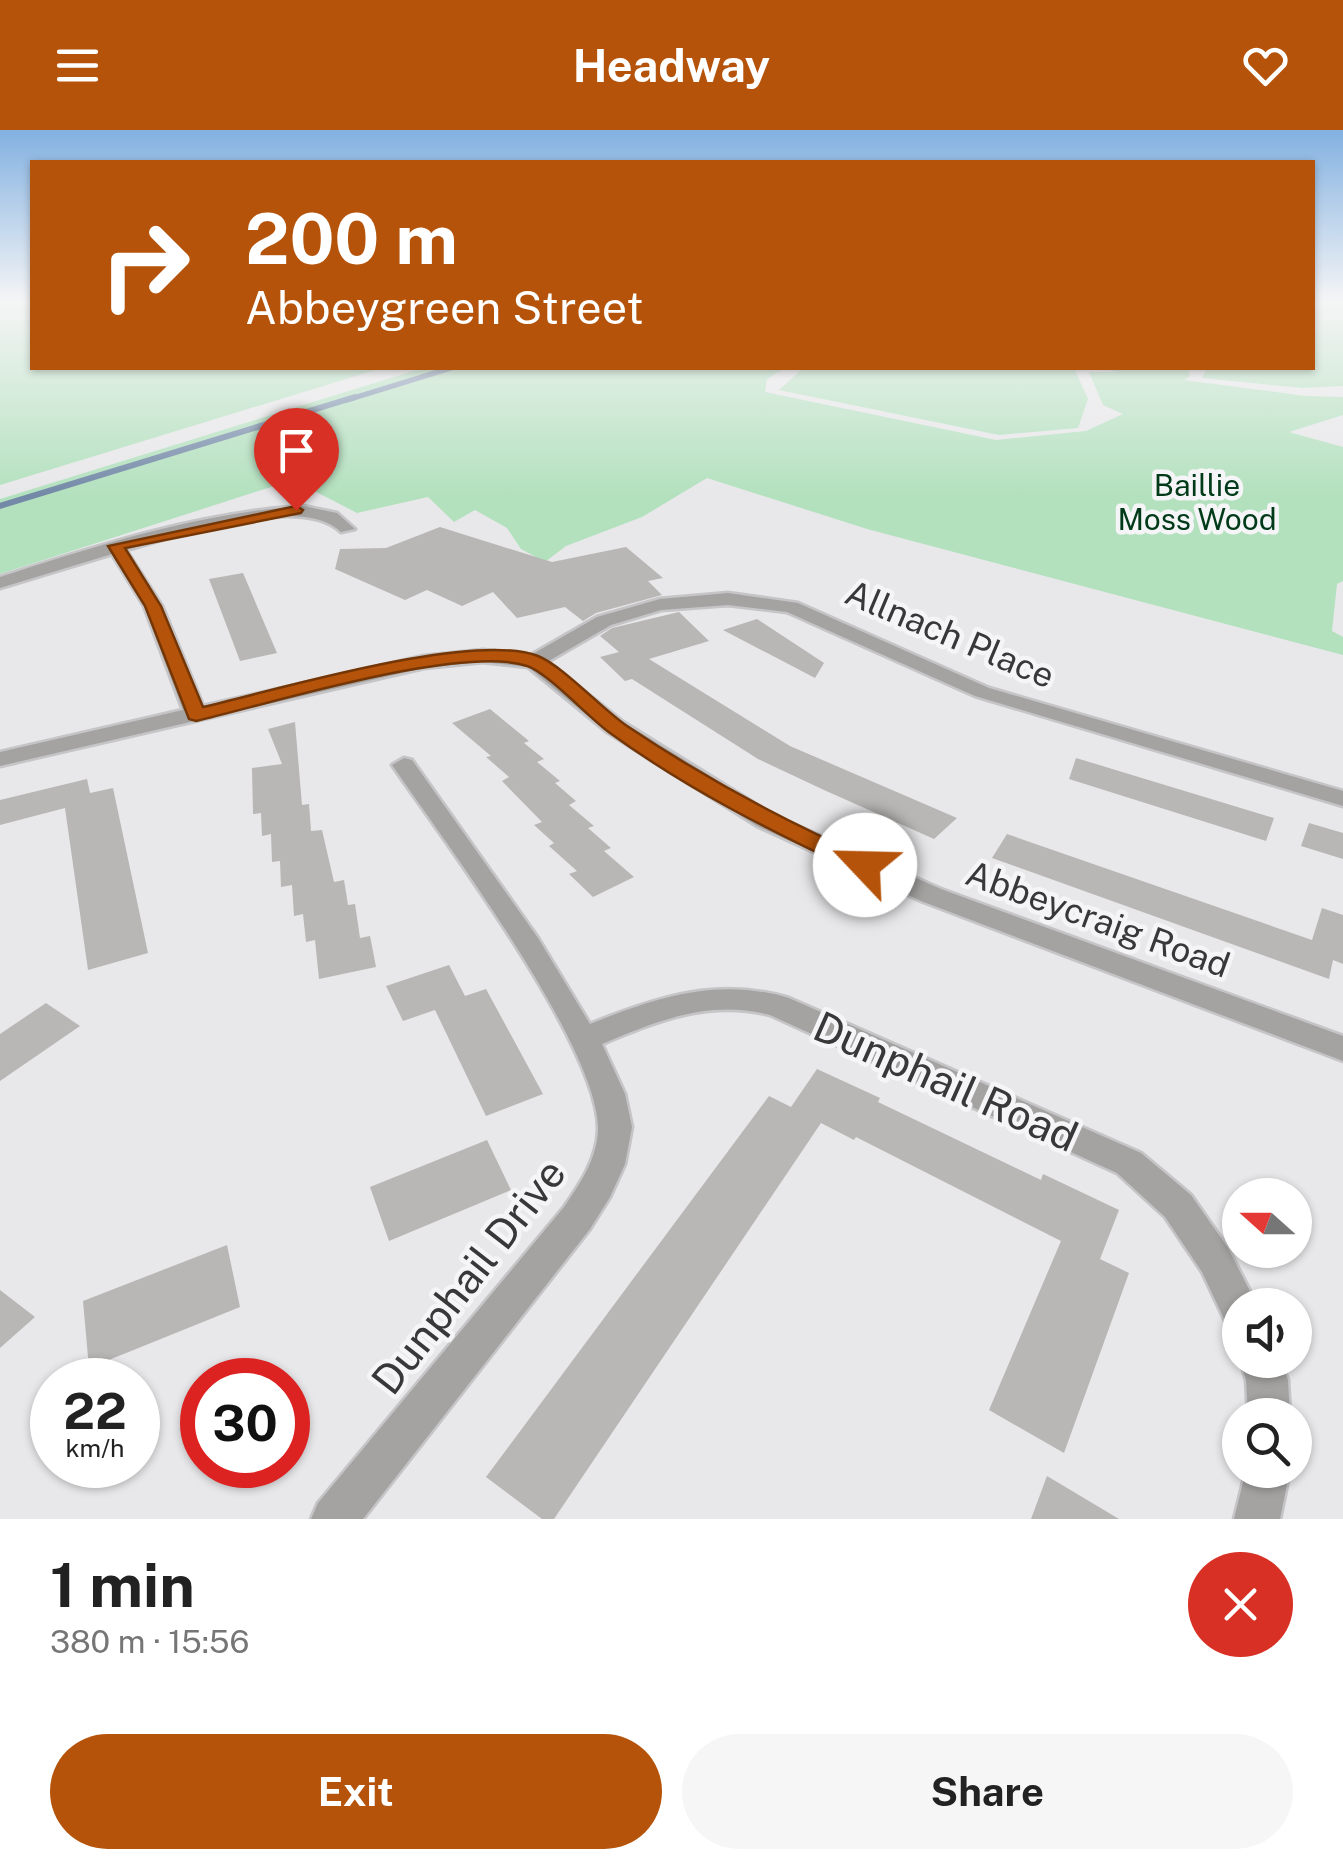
<!DOCTYPE html>
<html lang="en">
<head>
<meta charset="utf-8">
<style>
  body { margin:0; font-family:"Public Sans",sans-serif; background:#f6f6f6; color:#222; height:100vh; display:flex; flex-direction:column; font-size:38px; white-space:nowrap }
  * { box-sizing:border-box; margin:0 }
  p { font-size:32px; color:#767676 }
  .icon { flex:none; width:55px; height:55px; fill:none; stroke:currentColor; stroke-width:2; stroke-linecap:round; stroke-linejoin:round }
  .map { position:relative; height:1389px; overflow:hidden }
  .drawer { display:flex; flex-direction:column; background:#fff; flex:1 }
  .drawer>* { flex:none }
  .guide { position:absolute; left:30px; top:30px; width:1285px; height:210px; border-radius:0px; box-shadow:0 2px 8px #0004; background:#b45309; color:#fff; overflow:hidden }
  .needle { width:65px; rotate:291deg }
  .buttons { position:absolute; left:1222px; top:1048px; display:grid; gap:20px }
  .buttons a { display:grid; place-items:center; width:90px; height:90px; border-radius:50%; background:#fff; box-shadow:0 2px 8px #0004; font-size:50px }
  .speed { position:absolute; left:30px; top:1228px; display:flex; gap:20px; font-size:50px; font-weight:700; text-align:center }
  .speed>* { display:grid; place-content:center; width:130px; height:130px; border-radius:50%; background:#fff; box-shadow:0 2px 8px #0004; line-height:1 }
  .speed small { font-size:25px; font-weight:400 }
  .speed .limit { border:15px solid #d22; background:#fff; color:#111 }
  .pin { position:absolute; display:grid; place-items:center; width:85px; height:85px; color:#fff; margin:-102px -42px; border-radius:50% 50% 50% 0; rotate:-45deg; box-shadow:0 0 10px #0007 }
  .pin .icon { rotate:45deg }
  .me { position:absolute; width:110px; margin:-55px; rotate:294deg; stroke-linejoin:round; filter:drop-shadow(0 0 8px #0008) }
  .turn { display:flex; align-items:center; gap:35px; height:210px; padding:0 50px; font-size:45px }
  .turn .icon { width:130px; height:130px; stroke-width:2.5 }
  .turn b { display:block; font-size:70px; line-height:85px }
  .round { display:grid; place-items:center; flex:none; width:105px; height:105px; border-radius:52px; background:#f6f6f6 }
  .summary { display:flex; align-items:center; justify-content:space-between; height:170px; padding:0 50px }
  h1 { font-size:60px; font-weight:700; line-height:75px }
  .button { display:flex; gap:20px; margin-top:auto; padding:20px 50px }
  .button a { flex:1; height:115px; border-radius:60px; background:#b45309; color:#fff; font-size:40px; font-weight:700; line-height:115px; text-align:center }
  .button a+a { background:#f6f6f6; color:#222 }
  header { display:flex; justify-content:space-between; align-items:center; height:130px; padding:0 50px; background:#b45309; color:#fff; font-size:45px; font-weight:700 }
  .map>svg:first-child { display:block }
  .green { fill:#b3e1be }
  .lines { fill:none; stroke-linecap:round; stroke-linejoin:round }
  .stream-far1 { stroke:#7389a7; stroke-width:5 }
  .stream { stroke:#7389a7; stroke-width:6 }
  .building { fill:#b8b7b5 }
  .minor-casing { stroke:#c5c5c7; stroke-width:5 }
  .minor { fill:#a4a3a2; fill-rule:evenodd }
  .route { fill:#b45309; stroke:#753606; stroke-width:2.5 }
  .labels { text-anchor:middle; dominant-baseline:central; stroke-width:9; stroke-linejoin:round; paint-order:stroke }
  .far-park-label { font-size:30px; fill:#003a19; stroke:#f5f5f7 }
  .street-label { font-size:35px; fill:#393839; stroke:#f5f5f7 }
  .near-street-label { font-size:42px; fill:#393839; stroke:#f5f5f7 }
</style>
</head>
<body>
<header><svg class="icon" aria-label="menu" viewBox="0 0 24 24"><path d="M4 6h16M4 12h16M4 18h16"/></svg>Headway<svg class="icon" aria-label="heart" viewBox="0 0 24 24"><path d="M12 20l-8-8c-3-5 5-10 8-4 3-6 11-1 8 4z"/></svg></header>
<div class="map">
<svg width="1343" height="1389" viewBox="0 0 1343 1389">
  <rect width="100%" height="100%" fill="#e8e8ea"/>
  <g class="green">
    <polygon points="0,171 32,171 32,238 382,238 0,355"/>
    <polygon points="1313,171 1343,171 1343,256 1303,258 1202,248 1207,238 1312,238"/>
    <polygon points="423,238 785,238 767,249 765,262 996,310 1086,301 1123,284 1103,275 1089,242 1119,242 1095,238 1188,238 1190,246 1184,250 1306,266 1343,267 1343,285 1289,302 1343,317 1343,451 1337,454 1332,501 1343,507 1343,525 867,399 707,348 642,387 566,416 545,432 521,419 507,398 475,380 454,392 428,367 357,383 293,350 0,444 0,369"/>
    <polygon points="803,238 1074,238 1088,269 1078,298 999,305 779,260"/>
  </g>
  <g class="lines">
    <polyline class="stream-far1" points="347,270 451,238"/>
    <polyline class="stream" points="0,376 355,267"/>
  </g>
  <g class="building">
    <polygon points="440,397 552,432 626,417 663,448 648,451 662,465 596,483 583,491 565,477 517,488 493,462 462,476 427,460 405,470 335,439 340,419 386,418"/>
    <polygon points="243,443 277,523 240,531 209,449"/>
    <polygon points="679,482 709,511 649,529 790,616 957,688 934,709 824,660 758,629 632,549 625,551 600,527 619,522 600,506 612,498"/>
    <polygon points="757,489 824,533 815,548 723,500"/>
    <polygon points="490,579 529,611 524,613 544,629 537,632 560,651 555,653 576,671 569,675 594,696 588,698 611,718 604,721 634,747 593,767 569,744 577,741 549,716 554,713 534,695 542,692 502,651 509,647 486,627 491,626 452,593"/>
    <polygon points="295,592 302,675 309,674 311,701 322,700 334,752 344,750 348,775 355,774 360,808 370,806 376,837 319,849 315,810 306,812 303,784 294,786 292,755 281,757 280,731 272,732 271,704 262,706 261,683 253,684 252,638 282,634 268,599"/>
    <polygon points="1076,628 1274,688 1266,711 1069,649"/>
    <polygon points="87,649 90,663 113,658 148,823 88,840 65,678 0,695 0,670"/>
    <polygon points="1309,693 1343,703 1343,729 1301,716"/>
    <polygon points="1007,704 1312,810 1322,778 1343,785 1343,834 1333,830 1329,849 992,728"/>
    <polygon points="449,835 465,866 486,859 543,964 486,986 435,880 403,891 386,856"/>
    <polygon points="46,873 80,896 0,951 0,904"/>
    <polygon points="817,939 880,968 878,972 1041,1050 1043,1044 1119,1080 1100,1129 1129,1143 1064,1323 989,1280 1061,1111 856,1007 854,1010 821,993 554,1389 542,1389 486,1347 769,966 791,977"/>
    <polygon points="487,1010 511,1060 389,1111 370,1057"/>
    <polygon points="227,1115 240,1177 89,1238 83,1171"/>
    <polygon points="0,1160 35,1187 0,1218"/>
    <polygon points="1047,1346 1119,1389 1031,1389"/>
  </g>
  <g class="lines">
    <g class="minor-casing">
      <g id="minor">
        <path d="M303,376L337,383L355,399L341,402C301,363 177,406 126,420L162,476L203,576L424,526L483,520L531,525L597,487L660,469L728,463L798,473L989,558L1343,661V676L975,566L787,482L728,475L661,480L611,495L547,532L623,592L775,686L941,759L1343,906V931L921,771L757,696L607,602L528,537L483,532L424,538L0,636V622L183,580L144,476L112,424L0,458V447C99,415 198,383 303,376Z"/>
        <path d="M404,628L412,630L538,808L590,894C657,867 718,847 789,868L1141,1023L1191,1065L1228,1118L1257,1175H1240V1198L1226,1193L1202,1142L1165,1087L1117,1043L770,885C709,869 657,891 602,914L625,964L632,997L625,1034L610,1067L590,1099L363,1389H311L318,1373L564,1077C580,1054 597,1029 598,1000C600,918 443,709 392,635Z"/>
        <polygon points="1240,1229 1280,1230 1288,1250 1290,1285 1248,1285 1246,1250"/>
        <polygon points="1246,1340 1290,1340 1280,1389 1234,1389"/>
      </g>
    </g>
    <use href="#minor" class="minor"/>
  </g>
  <linearGradient id="sky" x2="0" y2="1"><stop stop-color="#83b1e1"/><stop offset="0.47" stop-color="#f5f5f6"/><stop offset="1" stop-color="#f5f5f6" stop-opacity="0"/></linearGradient>
  <rect width="1343" height="365" fill="url(#sky)"/>
  <path class="route" d="M296,376L303,380L301,383L125,418L161,476L203,577C277,560 472,501 538,526C563,536 602,579 627,596C706,649 786,692 873,730L877,735L865,743L856,741C770,701 687,659 610,603C589,588 547,542 527,536C462,514 269,574 196,591L189,589L145,476L108,416Z"/>
  <g class="labels">
    <g class="far-park-label">
      <text x="1197" y="355">Baillie<tspan x="1197" dy="34">Moss Wood</tspan></text>
    </g>
    <g class="street-label">
      <text transform="translate(950 504) rotate(23)">Allnach Place</text>
      <text transform="translate(1098 789) rotate(20)">Abbeycraig Road</text>
    </g>
    <g class="near-street-label">
      <text transform="translate(946 951) rotate(24)">Dunphail Road</text>
      <text transform="translate(468 1146) rotate(-52)">Dunphail Drive</text>
    </g>
  </g>
</svg>
<div class="buttons">
<a><svg class="needle" viewBox="-14 -14 28 28"><path d="M0-13l5 13h-10z" fill="#e53935"/><path d="M0 13l5-13h-10z" fill="#767676"/></svg></a>
<a><svg class="icon" aria-label="sound" viewBox="0 0 24 24"><path d="M4 9h4l5-4v14l-5-4H4zM17 9q2 3 0 6"/></svg></a>
<a><svg class="icon" aria-label="search" viewBox="0 0 24 24"><circle cx="10" cy="10" r="6"/><path d="M15 15l6 6"/></svg></a>
</div>
<div class="speed"><div>22<small>km/h</small></div><div class="limit">30</div></div>
<div class="pin" style="left:296px;top:380px;background:#d93025"><svg class="icon" aria-label="arrive" viewBox="0 0 24 24"><path d="M6 21V4h12l-3 4 3 4H6"/></svg></div>
<svg class="me" style="left:865px;top:735px" viewBox="-20 -20 40 40"><circle r="19" fill="#fff"/><path d="M0-13L10 11 0 6-10 11z" fill="#b45309"/></svg>
<div class="guide">
<div class="turn"><svg class="icon" aria-label="right" viewBox="0 0 24 24"><path d="M7 20v-9h11M14 6l5 5-5 5"/></svg><div><b>200 m</b>Abbeygreen Street</div></div>
</div>
</div>
<section class="drawer">
<div class="summary"><div><h1>1 min</h1><p>380 m · 15:56</p></div><a class="round" style="background:#d93025;color:#fff"><svg class="icon" aria-label="close" viewBox="0 0 24 24"><path d="M6 6l12 12M18 6L6 18"/></svg></a></div>
<div class="button"><a>Exit</a><a>Share</a></div>
</section>
</body>
</html>
